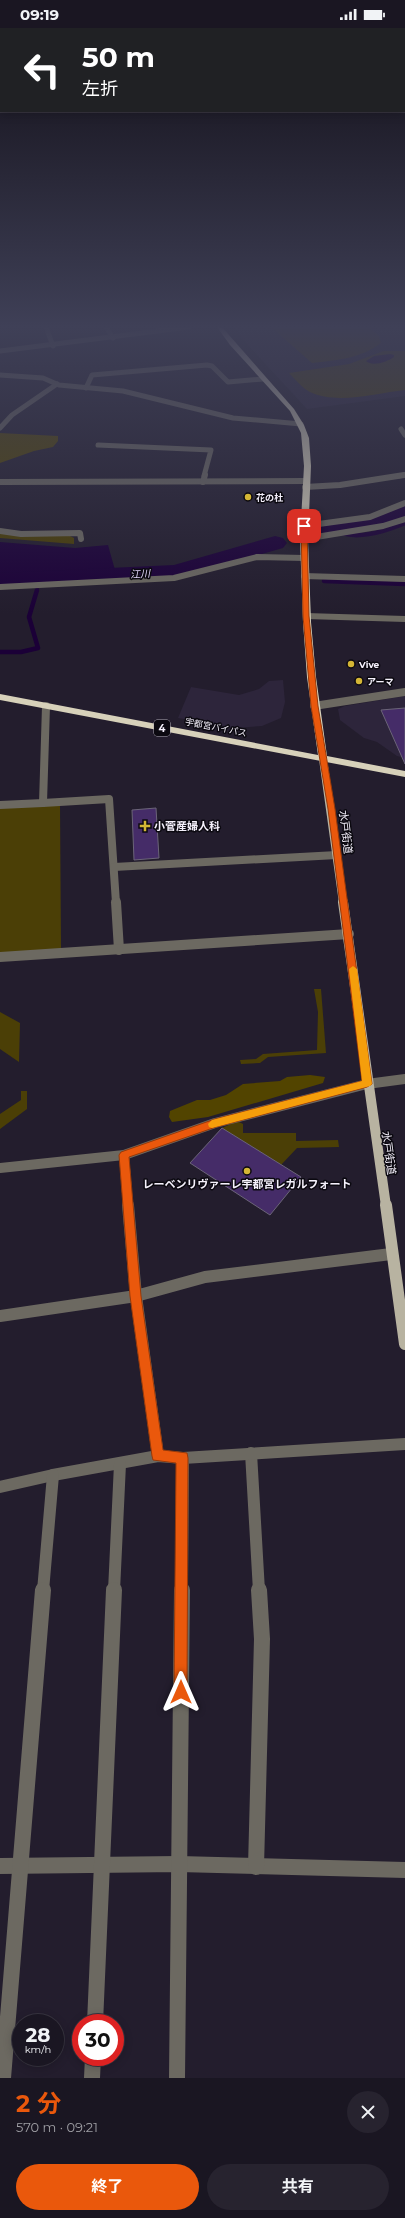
<!DOCTYPE html>
<html lang="ja">
<head>
<meta charset="utf-8">
<style>
  body { margin:0; font-family:Montserrat,"Noto Sans JP",sans-serif; background:#27232f; color:#f1f3f6; height:100vh; display:flex; flex-direction:column; font-size:15px; white-space:nowrap }
  * { box-sizing:border-box; margin:0 }
  p { font-size:13px; color:#9f9fa5 }
  .icon { flex:none; width:22px; height:22px; fill:none; stroke:currentColor; stroke-width:2; stroke-linecap:round; stroke-linejoin:round }
  .map { position:relative; height:2050px; overflow:hidden }
  .side { display:flex; flex-direction:column; background:#1a1622; flex:1 }
  .side>* { flex:none }
  .top-card { position:absolute; left:0px; top:0px; width:405px; height:84px; box-shadow:0 2px 10px #0003,0 0 0 1px #383540; background:#202124; color:#fff; overflow:hidden }
  .speed { position:absolute; left:12px; top:1986px; display:flex; gap:8px; font-size:20px; font-weight:700; text-align:center }
  .speed>* { display:grid; place-content:center; width:52px; height:52px; border-radius:50%; background:#1a1622; box-shadow:0 2px 10px #0003,0 0 0 1px #383540; line-height:1 }
  .speed small { font-size:10px; font-weight:400 }
  .speed .limit { border:6px solid #d22; background:#fff; color:#111 }
  .pin { position:absolute; display:grid; place-items:center; width:34px; height:34px; color:#fff; margin:-17px; border-radius:8px; box-shadow:0 2px 6px #0006 }
  .me { position:absolute; width:44px; margin:-22px; rotate:0deg; stroke-linejoin:round; filter:drop-shadow(0 0 3px #0008) }
  .turn { display:flex; align-items:center; gap:14px; height:84px; padding:0 16px; font-size:18px }
  .turn .icon { width:52px; height:52px; stroke-width:2.5 }
  .turn b { display:block; font-size:28px; line-height:34px }
  .round { display:grid; place-items:center; flex:none; width:42px; height:42px; border-radius:21px; background:#27232f }
  .summary { display:flex; align-items:center; justify-content:space-between; height:68px; padding:0 16px }
  h1 { font-size:24px; font-weight:700; line-height:30px; color:#ea580c }
  .button { display:flex; gap:8px; margin-top:auto; padding:8px 16px }
  .button a { flex:1; height:46px; border-radius:24px; background:#ea580c; color:#fff; font-size:16px; font-weight:700; line-height:46px; text-align:center }
  .button a+a { background:#27232f; color:#f1f3f6 }
  .status { display:flex; justify-content:space-between; align-items:center; height:28px; padding:0 20px; background:#1a1622; direction:ltr }
  .status svg { height:11px; fill:currentColor }
  .map>svg:first-child { display:block }
  .built { fill:#2d253b }
  .green { fill:#4b3f06 }
  .forest { fill:#524400 }
  .water { fill:#1b0037 }
  .lines { fill:none; stroke-linecap:round; stroke-linejoin:round }
  .stream { stroke:#1b0037; stroke-width:4.5 }
  .river { fill:#1b0037; fill-rule:evenodd }
  .building { fill:#452c68; stroke:#6b6478 }
  .minor-far5 { stroke:#6c6961; stroke-width:5 }
  .minor-far4 { stroke:#6c6961; stroke-width:6 }
  .minor-far3 { stroke:#6c6961; stroke-width:8 }
  .minor-far2 { stroke:#6c6961; stroke-width:10 }
  .minor-far1 { stroke:#6c6961; stroke-width:12 }
  .minor { stroke:#6c6961; stroke-width:16 }
  .major-far2 { stroke:#b8b3a1; stroke-width:8 }
  .major-far1 { stroke:#b8b3a1; stroke-width:10 }
  .major { stroke:#b8b3a1; stroke-width:12 }
  .highway { fill:#d7d1ba; fill-rule:evenodd }
  .route { fill:#ea580c; stroke:#983908 }
  .slow { fill:#f59e0b }
  .poi-dot { fill:#d4b635; stroke:#0b0910; stroke-width:1.5 }
  .labels { text-anchor:middle; dominant-baseline:central; stroke-width:3; stroke-linejoin:round; paint-order:stroke }
  .far-poi-label { font-size:9px; font-weight:bold; fill:#f5f1fc; stroke:#0b0910; text-anchor:start }
  .far-street-label { font-size:9px; fill:#f5f1fc; stroke:#0b0910 }
  .far-water-label { font-size:10px; font-style:italic; fill:#e3d7fc; stroke:#0b0910 }
  .shield { fill:#0b0910; stroke:#afabb5; stroke-width:1 }
  .shield-label { font-size:10px; font-weight:bold; fill:#f5f1fc }
  .poi-label { font-size:11px; font-weight:bold; fill:#f5f1fc; stroke:#0b0910; text-anchor:start }
  .street-label { font-size:11px; fill:#f5f1fc; stroke:#0b0910 }
</style>
</head>
<body>
<div class="status"><b>09:19</b><svg viewBox="0 0 49 12"><path d="M0 12V9h3v3zM5 12V6h3v6zM10 12V3h3v9zM15 12V0h3v12zM26 1h20v11H26zM47 4h2v5h-2z"/></svg></div>
<div class="map">
<svg width="405" height="2050" viewBox="0 0 405 2050">
  <rect width="100%" height="100%" fill="#231d2d"/>
  <g class="built">
    <polygon points="233,299 405,299 405,368 307,381 246,315"/>
    <polygon points="283,652 285,674 281,690 262,698 234,700 178,690 191,659 239,667 259,661 269,653"/>
    <polygon points="405,668 405,730 397,728 377,714 364,710 340,692 338,681 345,678"/>
  </g>
  <g class="green">
    <path d="M271,299H368L379,308L381,315C360,331 337,332 312,335Z"/>
    <path d="M384,323H405V362C376,365 337,377 310,364C302,360 295,351 289,345L349,336Z"/>
    <polygon points="0,505 22,508 70,508 74,510 74,516 0,510"/>
    <polygon points="60,777 61,921 0,925 0,779"/>
    <polygon points="314,961 321,961 326,1025 268,1029 260,1035 241,1036 240,1032 256,1031 263,1026 317,1022 318,984"/>
    <polygon points="0,984 20,995 19,1034 0,1021"/>
    <polygon points="21,1063 27,1063 27,1081 0,1101 0,1086 21,1072"/>
    <polygon points="237,1093 243,1096 243,1105 296,1105 296,1113 338,1112 339,1119 297,1120 281,1137 222,1100"/>
  </g>
  <g class="forest">
    <polygon points="0,405 58,408 58,413 53,419 34,423 0,435"/>
    <polygon points="310,1047 325,1049 323,1055 208,1089 172,1094 169,1089 170,1083 197,1072 210,1072 226,1067 243,1056 280,1053 287,1049"/>
  </g>
  <g class="water">
    <path d="M390,326L394,327V329C387,334 372,339 366,333L374,328Z"/>
    <polygon points="0,514 75,520 108,517 115,542 0,546"/>
  </g>
  <g class="lines">
    <g class="stream">
      <path d="M330,499C351,515 383,504 405,495"/>
      <polyline points="324,553 405,556"/>
      <polyline points="39,555 41,551"/>
      <polyline points="0,624 21,624 38,620 29,589 37,562"/>
    </g>
    <g class="river">
      <polygon points="405,474 405,490 385,499 326,507 318,505 314,500 318,495 326,493 379,486"/>
      <polygon points="275,508 283,510 287,515 283,520 175,551 0,561 0,545 174,537"/>
    </g>
  </g>
  <g class="building">
    <polygon points="405,680 405,736 381,682"/>
    <polygon points="156,780 159,830 134,832 132,782"/>
    <polygon points="222,1100 301,1149 270,1187 190,1135"/>
  </g>
  <g class="lines">
    <g class="minor-far5">
      <polyline points="46,299 53,318"/>
      <polyline points="106,299 113,310"/>
      <polyline points="0,323 189,299"/>
      <polyline points="0,347 43,350 59,357 123,363 233,390 301,396"/>
      <polyline points="86,360 92,347 207,337 212,338 228,354 263,351"/>
      <polyline points="0,400 12,387 57,356"/>
      <polyline points="401,401 405,407"/>
      <polyline points="98,417 211,422 204,448"/>
      <polyline points="398,448 405,447"/>
    </g>
    <g class="minor-far4">
      <polyline points="0,454 305,453"/>
      <polyline points="203,454 205,447"/>
      <polyline points="305,459 340,457 404,447"/>
      <polyline points="304,498 370,489 405,475"/>
      <polyline points="0,503 21,506 80,505 81,511"/>
      <polyline points="304,511 383,498 405,491"/>
      <polyline points="304,548 405,551"/>
      <polyline points="0,559 174,550 257,529 304,530"/>
      <polyline points="306,588 405,591"/>
    </g>
    <g class="minor-far3">
      <polyline points="314,678 405,664"/>
      <polyline points="43,775 109,771 116,875"/>
      <polyline points="0,777 43,775 46,678"/>
      <polyline points="114,839 337,827"/>
    </g>
    <g class="minor-far2">
      <polyline points="116,874 119,922"/>
      <polyline points="0,929 349,906"/>
      <polyline points="124,1127 128,1178"/>
      <polyline points="0,1140 124,1127 215,1095 367,1056 405,1051"/>
    </g>
    <g class="minor-far1">
      <polyline points="128,1177 136,1268 205,1249 391,1226"/>
      <polyline points="0,1288 136,1268 158,1428"/>
      <polyline points="251,1425 259,1563"/>
      <polyline points="0,1459 53,1447 158,1428 183,1430 405,1416"/>
      <polyline points="43,1563 53,1447"/>
      <polyline points="114,1563 120,1436"/>
      <polyline points="182,1563 183,1430"/>
    </g>
    <g class="minor">
      <polyline points="0,1838 179,1836 405,1842"/>
      <polyline points="256,1839 262,1611 259,1562"/>
      <polyline points="95,1995 114,1562"/>
      <polyline points="3,2050 43,1562"/>
      <polyline points="92,2050 93,2029"/>
      <polyline points="177,2050 182,1562"/>
    </g>
    <polyline class="major-far2" points="323,731 343,875"/>
    <polyline class="major-far1" points="343,874 386,1178"/>
    <polyline class="major" points="386,1177 405,1316"/>
    <polygon class="highway" points="217,299 222,299 294,381 304,397 309,410 311,438 308,511 311,594 316,649 327,728 405,743 405,749 0,672 0,666 318,727 307,649 303,594 300,511 304,438 301,405 290,383 230,317"/>
  </g>
  <linearGradient id="sky" x2="0" y2="1"><stop stop-color="#131019"/><stop offset="0.51" stop-color="#3f4057"/><stop offset="1" stop-color="#3f4057" stop-opacity="0"/></linearGradient>
  <rect width="405" height="586" fill="url(#sky)"/>
  <polygon class="route" points="304,497 307,498 309,588 318,678 335,781 372,1056 367,1059 216,1099 129,1129 141,1268 163,1422 187,1425 188,1430 187,1664 185,1669 181,1671 176,1669 174,1664 176,1435 153,1432 152,1428 130,1268 119,1127 121,1124 215,1091 362,1053 328,781 311,678 303,588 301,498"/>
  <polygon class="slow" points="353,938 357,941 372,1056 370,1058 212,1100 209,1099 208,1096 212,1092 362,1053 349,941"/>
  <g class="poi-dot">
    <circle cx="248" cy="469" r="4"/>
    <circle cx="351" cy="636" r="4"/>
    <circle cx="359" cy="653" r="4"/>
    <path d="M143 792h4v4h4v4h-4v4h-4v-4h-4v-4h4z"/>
    <circle cx="247" cy="1143" r="4"/>
  </g>
  <g class="labels">
    <g class="far-poi-label">
      <text x="256" y="469">花の杜</text>
      <text x="359" y="636">Vive</text>
      <text x="367" y="653">アーマ</text>
    </g>
    <g class="far-street-label">
      <text transform="translate(216 699) rotate(11)">宇都宮バイパス</text>
    </g>
    <g class="far-water-label">
      <text transform="translate(140 546) rotate(-3)">江川</text>
    </g>
    <rect class="shield" x="154" y="692" width="16" height="16" rx="3"/>
    <g class="shield-label">
      <text x="162" y="700">4</text>
    </g>
    <g class="poi-label">
      <text x="154" y="798">小菅産婦人科</text>
      <text x="247" y="1156" text-anchor="middle">レーベンリヴァーレ宇都宮レガルフォート</text>
    </g>
    <g class="street-label">
      <text transform="translate(346 804) rotate(83)">水戸街道</text>
      <text transform="translate(389 1125) rotate(82)">水戸街道</text>
    </g>
  </g>
</svg>
<div class="speed"><div>28<small>km/h</small></div><div class="limit">30</div></div>
<div class="pin" style="left:304px;top:498px;background:#d93025"><svg class="icon" aria-label="arrive" viewBox="0 0 24 24"><path d="M6 21V4h12l-3 4 3 4H6"/></svg></div>
<svg class="me" style="left:181px;top:1664px" viewBox="-20 -20 40 40"><path d="M0-17L14 15 0 8-14 15z" fill="#ea580c" stroke="#fff" stroke-width="4"/></svg>
<div class="top-card">
<div class="turn"><svg class="icon" aria-label="left" viewBox="0 0 24 24"><path d="M17 20v-9H6M10 6l-5 5 5 5"/></svg><div><b>50 m</b>左折</div></div>
</div>
</div>
<section class="side">
<div class="summary"><div><h1>2 分</h1><p>570 m · 09:21</p></div><a class="round"><svg class="icon" aria-label="close" viewBox="0 0 24 24"><path d="M6 6l12 12M18 6L6 18"/></svg></a></div>
<div class="button"><a>終了</a><a>共有</a></div>
</section>
</body>
</html>
